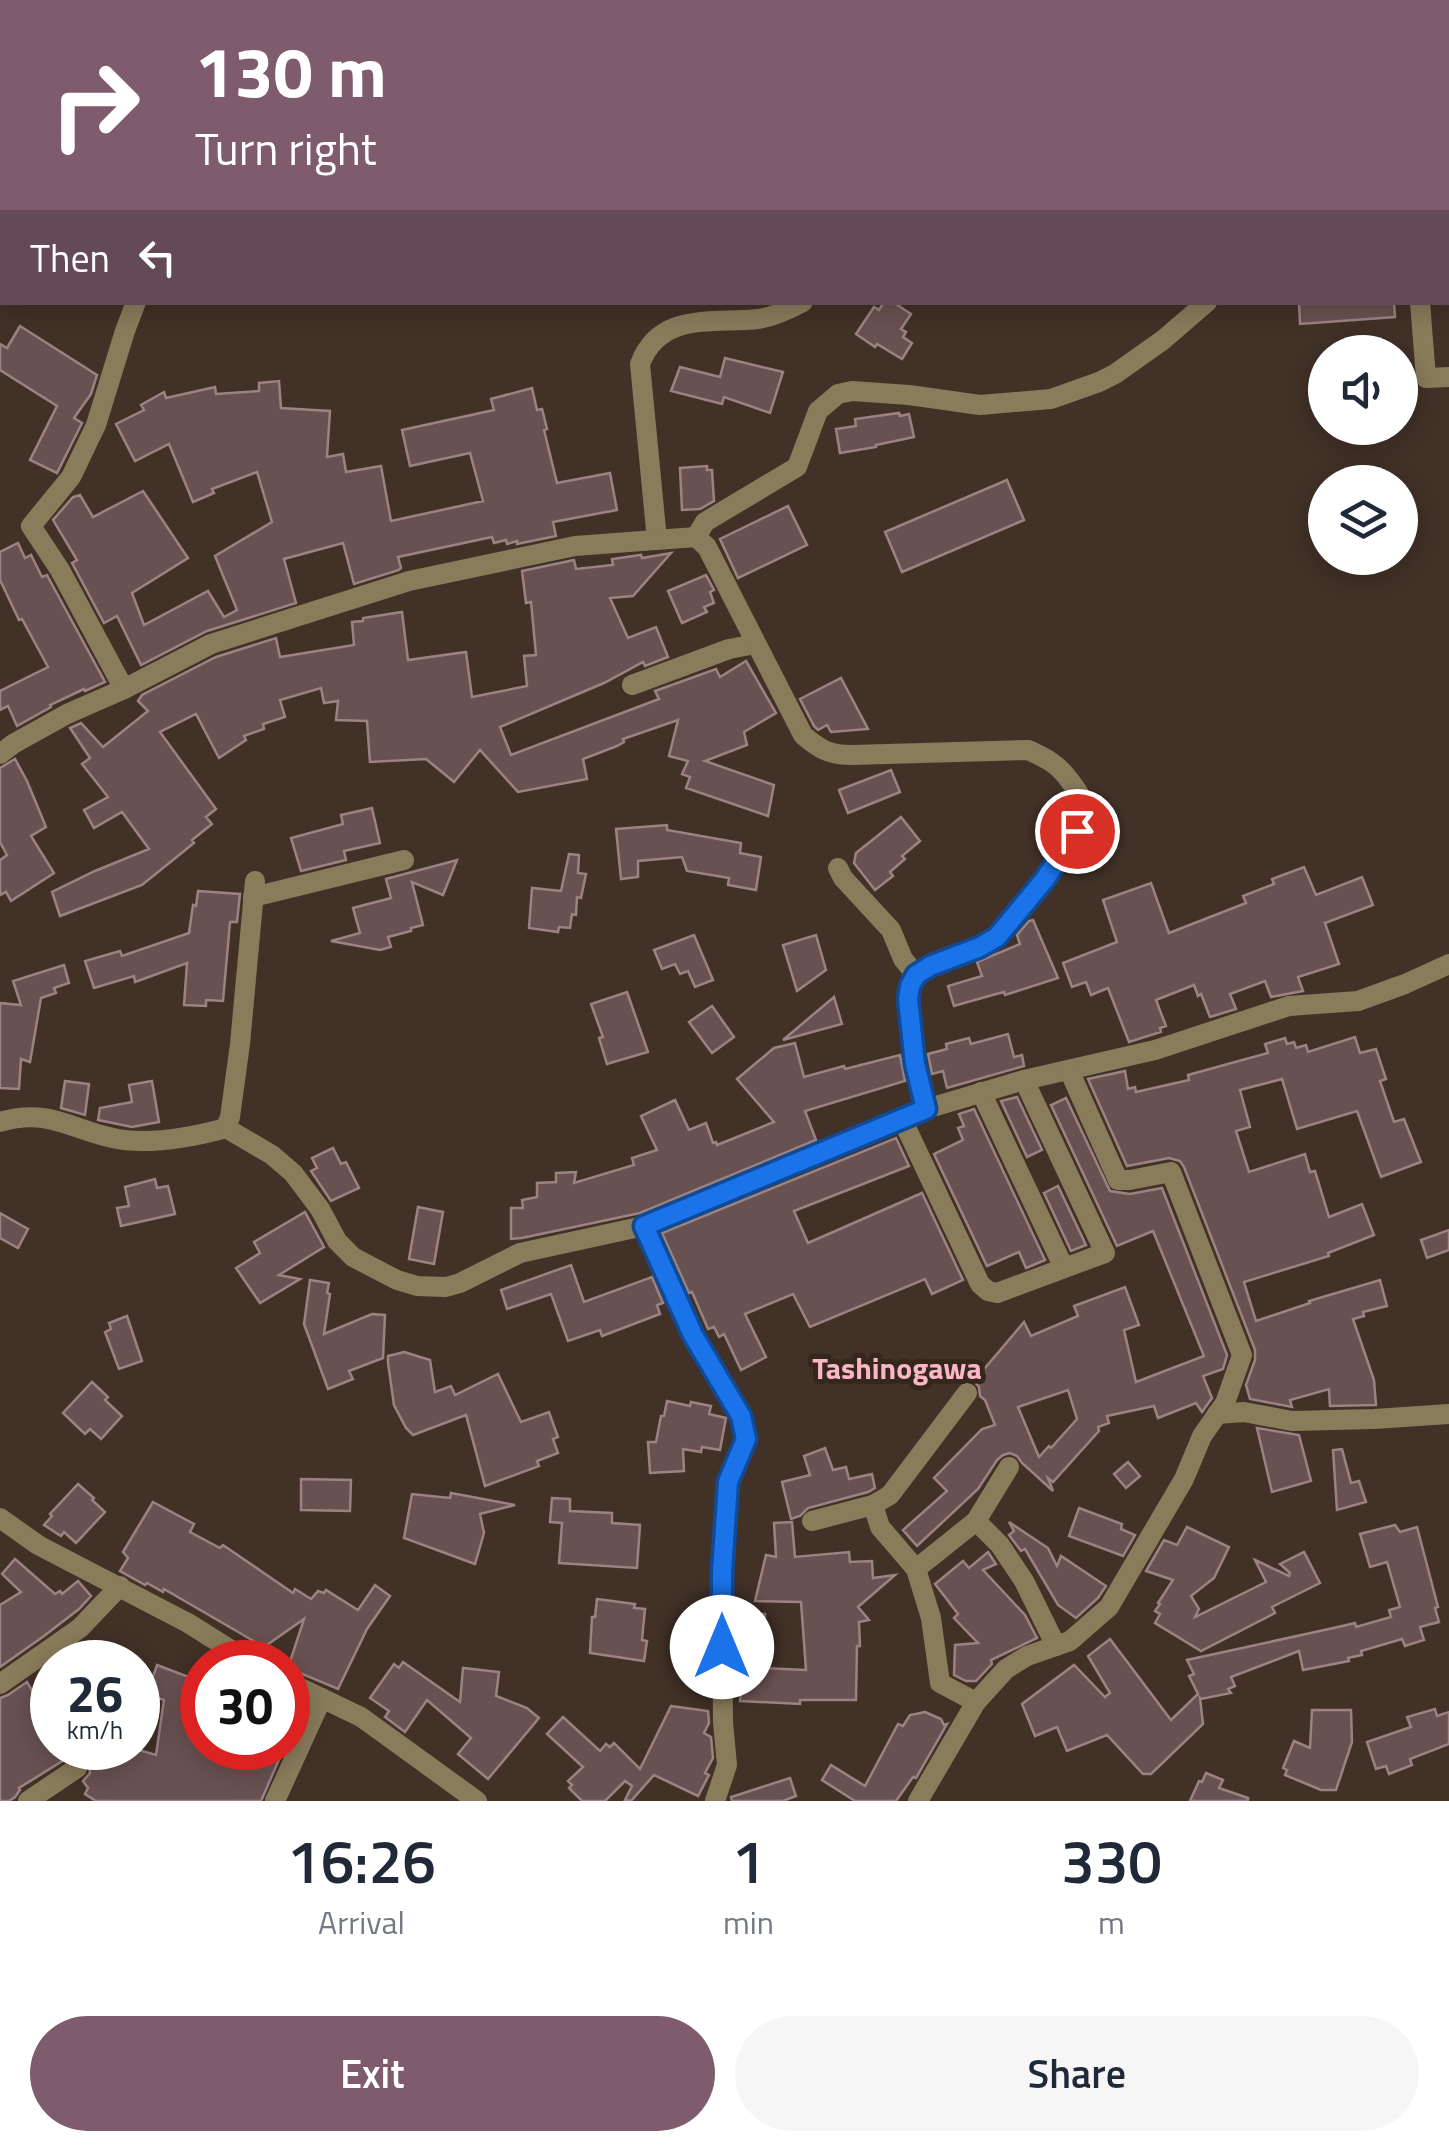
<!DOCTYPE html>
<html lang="en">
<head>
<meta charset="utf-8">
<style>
  body { margin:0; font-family:"Titillium Web",sans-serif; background:#f6f6f7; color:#1f2937; height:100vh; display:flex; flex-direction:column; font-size:38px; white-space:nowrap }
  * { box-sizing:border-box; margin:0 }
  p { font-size:32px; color:#747a83 }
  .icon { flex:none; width:55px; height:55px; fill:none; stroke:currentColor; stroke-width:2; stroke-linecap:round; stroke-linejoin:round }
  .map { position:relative; height:1801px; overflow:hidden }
  .sheet { display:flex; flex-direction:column; background:#fff; flex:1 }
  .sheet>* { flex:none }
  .guide { position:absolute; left:0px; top:0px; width:1450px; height:305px; box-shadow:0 5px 25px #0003; background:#7e5c6d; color:#fff; overflow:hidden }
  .tools { position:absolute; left:1308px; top:335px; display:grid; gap:20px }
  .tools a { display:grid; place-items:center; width:110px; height:110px; border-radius:50%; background:#fff; box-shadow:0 5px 25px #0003; font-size:50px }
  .speed { position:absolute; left:30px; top:1640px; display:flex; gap:20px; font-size:50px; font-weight:700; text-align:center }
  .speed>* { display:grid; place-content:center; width:130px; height:130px; border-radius:50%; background:#fff; box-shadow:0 5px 25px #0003; line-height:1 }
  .speed small { font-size:25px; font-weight:400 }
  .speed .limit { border:15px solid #d22; background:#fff; color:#111 }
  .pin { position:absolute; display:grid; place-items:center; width:85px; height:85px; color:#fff; margin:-42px; border:5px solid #fff; border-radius:50%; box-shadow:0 2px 10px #0007 }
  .me { position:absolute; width:110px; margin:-55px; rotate:0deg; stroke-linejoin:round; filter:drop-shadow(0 0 8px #0008) }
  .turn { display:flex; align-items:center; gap:35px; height:210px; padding:0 30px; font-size:45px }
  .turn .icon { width:130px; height:130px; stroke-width:2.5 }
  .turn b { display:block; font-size:70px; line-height:85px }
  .then { display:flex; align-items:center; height:95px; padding:0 30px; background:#0003; gap:20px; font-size:38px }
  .eta { display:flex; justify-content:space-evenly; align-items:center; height:170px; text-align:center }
  .eta b { font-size:60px; font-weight:600; line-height:70px }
  .cta { display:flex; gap:20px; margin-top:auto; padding:20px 30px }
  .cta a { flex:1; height:115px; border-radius:60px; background:#7e5c6d; color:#fff; font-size:40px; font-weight:600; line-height:115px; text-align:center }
  .cta a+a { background:#f6f6f7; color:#1f2937 }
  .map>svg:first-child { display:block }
  .building { fill:#685251; stroke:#9b8382; stroke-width:2.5; fill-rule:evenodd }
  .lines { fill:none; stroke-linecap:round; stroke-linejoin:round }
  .street { stroke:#897c5b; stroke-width:20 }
  .secondary { stroke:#b8a46f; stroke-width:20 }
  .route-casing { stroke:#114b97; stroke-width:25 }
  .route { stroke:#1a73e8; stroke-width:18 }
  .labels { text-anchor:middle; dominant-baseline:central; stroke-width:10; stroke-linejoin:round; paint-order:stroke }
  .neighbourhood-label { font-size:30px; font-weight:bold; fill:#fbb7c6; stroke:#36271d }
</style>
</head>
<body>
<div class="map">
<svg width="1449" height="1801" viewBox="0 0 1449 1801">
  <rect width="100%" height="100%" fill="#413127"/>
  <g class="building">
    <polygon points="884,302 893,302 911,314 901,329 906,332 903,337 912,343 902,359 877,344 875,347 856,334 874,307 879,310"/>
    <polygon points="1299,302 1394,302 1395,317 1300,324"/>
    <polygon points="20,326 97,375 91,394 74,418 82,423 57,473 30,460 57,406 0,370 0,344 7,348"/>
    <polygon points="725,358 783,372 770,413 724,397 722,404 671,391 680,367 720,377"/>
    <polygon points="279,381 281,408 330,411 327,457 343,454 346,472 381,466 391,521 483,501 470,453 410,466 402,430 494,410 491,399 532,388 537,410 542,409 547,429 544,430 557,483 610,473 617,510 553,522 556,536 517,544 517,541 507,544 506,540 494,543 492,537 398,557 401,568 399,570 354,584 343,543 284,559 296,603 207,631 141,665 117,616 104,623 72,563 77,560 53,520 73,497 80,495 93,517 143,491 188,558 132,593 144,625 208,591 224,617 237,610 215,556 272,522 257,472 212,489 214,493 193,502 169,444 135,461 116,424 144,410 141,405 164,392 166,398 215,387 216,394 259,391 259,383"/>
    <polygon points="899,413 900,416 909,414 914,437 876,445 876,447 840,453 836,429 856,426 855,419"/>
    <polygon points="707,466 707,470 712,470 714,501 700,509 682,510 680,468"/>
    <polygon points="1007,480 1024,520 902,572 885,532"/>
    <polygon points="788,506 807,545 738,578 720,539"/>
    <polygon points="18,543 25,558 31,555 42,577 47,575 48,577 105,682 85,691 84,689 50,705 51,707 17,726 8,706 0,710 0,691 48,667 22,619 19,620 0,580 0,552"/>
    <polygon points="671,553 633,596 610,598 628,638 656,627 668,657 645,666 643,662 604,683 500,727 511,755 659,699 655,691 716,669 720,677 746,661 776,713 744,732 747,745 705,761 774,785 768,816 686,788 690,777 682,774 688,761 669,756 678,720 623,739 624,742 617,746 583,759 587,779 518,792 480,750 454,782 426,759 370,762 367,721 336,720 338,701 324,703 321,688 280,700 285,717 263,724 264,729 244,736 246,740 219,758 196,714 160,732 216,809 206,817 212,824 192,840 194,843 142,885 60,916 52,892 95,871 149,849 122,812 94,828 84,810 108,797 82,764 90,758 70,728 81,723 103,747 148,711 138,701 142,695 216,657 276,638 280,657 354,645 352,622 363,621 363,618 402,612 408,660 466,652 472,697 527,686 524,656 536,655 531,602 526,603 522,571 574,560 576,569 613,565 612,559 641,555 642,558"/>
    <polygon points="706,575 714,590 710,592 714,603 704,607 707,612 682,623 668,591"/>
    <polygon points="841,678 868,729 831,732 827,725 818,730 814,726 800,699"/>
    <polygon points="15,759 27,781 46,827 31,836 54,873 11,901 6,892 0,895 0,860 7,855 0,842 0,768"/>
    <polygon points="891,770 900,792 848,813 839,790"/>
    <polygon points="372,808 380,843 344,851 346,860 301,871 291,838 343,824 341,815"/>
    <polygon points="901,817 920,841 902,856 905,859 890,872 893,876 875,890 854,863 856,853"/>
    <polygon points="667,825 667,830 741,843 740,853 761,857 756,890 728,885 729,878 687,871 682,857 638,861 638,877 621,879 616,829"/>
    <polygon points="569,854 579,855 578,873 586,874 581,898 577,897 576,915 572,914 570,928 559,927 558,932 529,928 532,888 561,891"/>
    <polygon points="457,860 443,895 412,882 423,925 411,928 411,931 388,937 391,947 380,950 331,941 360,933 353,908 391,898 386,879"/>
    <polygon points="1304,867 1316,895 1362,877 1373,905 1325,923 1339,964 1298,977 1303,991 1271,997 1265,981 1230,994 1236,1009 1210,1017 1201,994 1198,996 1194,985 1156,1000 1166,1026 1160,1028 1161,1032 1129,1042 1108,988 1091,995 1086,982 1072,987 1063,963 1117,942 1103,900 1151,883 1169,933 1246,903 1243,896 1274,884 1272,879"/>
    <polygon points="198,891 240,894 237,922 230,922 223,1001 206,1000 206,1006 184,1005 187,963 135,982 134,976 94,988 85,961 120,951 122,956 189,933 193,905 196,906"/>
    <polygon points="1033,920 1058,978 1005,995 1004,992 989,996 954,1006 948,986 982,976 977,962 1020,944 1017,935 1029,921"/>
    <polygon points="694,935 713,980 695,987 688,971 680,974 675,964 662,969 654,950"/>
    <polygon points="816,935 826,970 797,991 783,945"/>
    <polygon points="64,965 69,983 54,988 56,993 41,998 30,1062 21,1059 19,1089 0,1088 0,1003 21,1005 13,981"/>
    <polygon points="627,992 648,1052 607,1064 599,1038 603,1037 591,1004"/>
    <polygon points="834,997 842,1024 783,1040"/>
    <polygon points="712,1006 734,1037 712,1053 689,1022"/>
    <polygon points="1008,1034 1014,1057 1022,1055 1024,1066 947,1088 943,1071 932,1074 928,1054 947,1049 946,1044 969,1038 971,1044"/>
    <polygon points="1355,1037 1360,1053 1376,1049 1386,1079 1380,1081 1394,1122 1404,1119 1421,1162 1381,1177 1357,1111 1297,1129 1282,1079 1240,1090 1250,1127 1236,1131 1249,1172 1305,1154 1310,1172 1315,1171 1329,1217 1362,1204 1374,1235 1328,1253 1329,1256 1244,1282 1256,1321 1310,1303 1309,1301 1380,1280 1387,1306 1363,1312 1364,1316 1353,1319 1374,1380 1376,1405 1330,1406 1329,1389 1290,1400 1292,1407 1250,1399 1246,1385 1255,1360 1255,1350 1184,1167 1180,1161 1169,1158 1127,1166 1088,1079 1125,1071 1128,1089 1135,1087 1136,1092 1189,1080 1188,1075 1268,1053 1265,1044 1285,1038 1287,1044 1294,1042 1296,1048 1306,1045 1308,1052"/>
    <polygon points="795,1043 804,1077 844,1066 845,1069 900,1055 905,1081 805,1111 816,1140 640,1213 522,1238 511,1239 511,1208 523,1208 522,1200 537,1197 537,1183 556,1182 556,1173 576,1172 574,1183 634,1165 632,1158 657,1150 641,1116 675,1100 689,1130 706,1123 713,1143 716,1142 717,1145 774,1122 737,1079 774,1048"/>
    <polygon points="65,1081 89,1084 85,1115 61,1108"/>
    <polygon points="152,1081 159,1122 132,1127 98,1120 100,1108 132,1102 129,1085"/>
    <polygon points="1017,1097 1042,1150 1027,1157 1001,1101"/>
    <path d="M1066,1098L1110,1191L1130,1194L1162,1188L1227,1355L1223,1369L1203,1376L1212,1398L1202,1412L1196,1403L1158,1418L1154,1406L1107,1416L1109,1423L1098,1427L1099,1431L1053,1482L1048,1478L1053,1491L1022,1463L1017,1456L1010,1453L1003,1455L997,1460L978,1489L917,1546L903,1530L947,1491L934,1478L982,1429L995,1425L985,1400L980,1396L979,1387L974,1381L1024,1322L1031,1336L1078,1316L1074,1306L1125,1287L1139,1325L1124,1330L1136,1382L1204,1356L1153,1231L1117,1246L1051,1105ZM1068,1390L1077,1419L1051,1448L1049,1446L1039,1457L1018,1407Z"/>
    <polygon points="974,1109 1045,1260 1026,1268 1019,1252 987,1266 934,1154 963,1140 958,1128 964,1126 959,1114"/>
    <polygon points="896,1138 909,1166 794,1211 808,1243 922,1193 963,1280 932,1294 925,1279 810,1327 793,1294 745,1314 766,1357 741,1370 724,1334 719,1337 714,1327 708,1329 692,1292 689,1293 662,1233"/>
    <polygon points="333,1148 341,1164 346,1162 359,1188 331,1201 311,1171 317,1168 312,1158"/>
    <polygon points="155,1179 157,1188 168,1186 175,1214 121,1226 117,1208 129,1206 125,1187"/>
    <polygon points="1058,1186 1086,1245 1071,1251 1044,1193"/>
    <polygon points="418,1207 443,1212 434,1264 409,1259"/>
    <polygon points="305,1212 324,1247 279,1275 300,1279 260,1303 236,1268 260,1253 254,1242"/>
    <polygon points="0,1213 28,1229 18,1248 0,1238"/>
    <polygon points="1449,1230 1449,1250 1427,1258 1421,1240"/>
    <polygon points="571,1265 584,1302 652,1277 663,1303 657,1305 660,1314 602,1336 600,1330 568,1341 551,1294 507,1309 501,1290"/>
    <polygon points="310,1280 329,1283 327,1293 330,1294 324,1334 372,1314 385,1315 383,1358 349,1371 353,1379 328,1389 304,1324"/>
    <polygon points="127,1316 142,1361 119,1369 105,1332 111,1329 109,1323"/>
    <polygon points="404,1352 430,1360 435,1392 451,1386 455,1395 498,1374 521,1422 549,1412 558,1437 553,1439 558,1453 537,1461 539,1466 485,1486 466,1415 413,1435 406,1428 394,1405 388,1363 388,1356"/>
    <polygon points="92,1382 108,1397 105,1400 122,1416 101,1439 90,1429 85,1434 63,1413"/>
    <polygon points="667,1401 690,1406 691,1402 711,1406 709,1414 726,1418 720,1450 702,1447 701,1452 683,1449 684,1471 650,1473 648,1442 656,1442 661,1416 664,1416"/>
    <polygon points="1257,1428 1299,1435 1311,1481 1272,1492"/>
    <polygon points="825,1448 833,1470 846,1467 849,1479 872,1474 875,1488 868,1492 808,1508 800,1516 791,1519 782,1482 810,1475 804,1456"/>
    <polygon points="1342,1449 1351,1483 1359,1481 1366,1502 1337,1510 1333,1450"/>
    <polygon points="1128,1462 1140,1476 1126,1488 1114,1474"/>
    <polygon points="301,1479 351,1480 350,1511 301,1510"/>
    <polygon points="78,1484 94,1498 92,1500 105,1512 76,1543 64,1532 61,1536 44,1525 52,1516 50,1514"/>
    <polygon points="451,1493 515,1505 480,1514 484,1533 475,1564 404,1538 412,1494 450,1498"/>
    <polygon points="552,1498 570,1499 570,1511 612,1513 612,1523 640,1525 637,1568 559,1563 562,1523 550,1522"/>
    <polygon points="153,1502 194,1524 190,1532 220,1548 223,1545 293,1593 295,1589 311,1599 318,1591 324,1593 326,1590 358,1610 375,1585 390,1596 367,1629 338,1689 288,1668 304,1619 264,1647 164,1589 163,1592 147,1583 145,1585 120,1571 128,1558 123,1552"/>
    <polygon points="1079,1508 1122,1524 1121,1529 1135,1535 1123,1556 1069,1536"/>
    <polygon points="792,1522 795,1557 849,1552 850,1562 872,1561 873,1578 895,1575 858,1607 869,1620 859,1622 860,1646 857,1646 856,1700 800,1700 800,1704 740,1701 743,1650 736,1650 736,1614 765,1614 762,1668 806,1670 801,1602 755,1601 766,1555 776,1557 774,1523"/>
    <polygon points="1009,1522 1048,1548 1057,1566 1061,1556 1106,1586 1098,1598 1076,1618 1058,1605 1025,1549 1021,1551 1009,1535 1014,1531"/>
    <polygon points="1395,1525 1400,1532 1417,1527 1438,1607 1435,1608 1439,1622 1420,1627 1424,1640 1405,1646 1402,1639 1361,1651 1362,1655 1348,1658 1349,1661 1303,1670 1299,1651 1231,1677 1235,1686 1228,1689 1231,1693 1201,1699 1200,1698 1203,1724 1151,1774 1143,1774 1107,1735 1067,1751 1057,1727 1035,1736 1022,1704 1074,1665 1105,1697 1110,1693 1088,1656 1110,1639 1171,1720 1198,1694 1189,1676 1194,1674 1187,1660 1338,1627 1355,1623 1356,1627 1391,1617 1389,1610 1400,1607 1387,1562 1370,1567 1360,1534"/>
    <polygon points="1187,1527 1229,1547 1214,1578 1191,1596 1199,1609 1195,1617 1266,1582 1255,1560 1289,1576 1290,1573 1280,1564 1304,1552 1320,1583 1272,1607 1275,1613 1201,1651 1155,1623 1160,1614 1155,1611 1160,1604 1158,1603 1173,1580 1146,1571 1164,1540 1177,1545"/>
    <polygon points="988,1552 996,1564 983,1570 1025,1615 1037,1638 991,1660 992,1664 976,1681 966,1681 954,1675 955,1645 978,1643 954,1618 958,1614 935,1584 963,1561 969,1568"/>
    <polygon points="15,1559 55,1594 60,1591 62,1594 78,1581 91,1596 79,1609 44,1636 0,1667 0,1605 21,1592 2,1574"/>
    <polygon points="597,1599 635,1604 634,1608 645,1609 642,1640 647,1641 644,1661 590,1653 592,1617 595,1617"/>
    <polygon points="403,1662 460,1702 463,1668 499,1672 496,1696 527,1708 539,1718 488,1779 458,1754 471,1738 427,1700 405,1732 385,1717 389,1711 370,1698 394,1664 399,1668"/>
    <polygon points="157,1665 202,1682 202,1748 284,1748 261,1801 96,1801 85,1794 88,1788 83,1781 90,1773 89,1761 84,1756 77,1754 69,1757 19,1788 20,1790 15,1797 9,1801 0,1801 0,1698 8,1695 27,1682 42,1707 52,1699 52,1748 132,1748 156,1755 164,1700 147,1694"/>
    <polygon points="288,1697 303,1704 288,1740"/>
    <polygon points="671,1706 708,1711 709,1723 704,1733 711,1737 713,1758 705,1773 709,1775 698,1796 654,1775 631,1801 625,1800 632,1786 625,1781 605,1801 582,1801 569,1788 572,1785 568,1781 583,1767 547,1734 563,1717 600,1751 606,1744 610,1747 614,1743 640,1769"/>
    <polygon points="1435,1709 1437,1716 1449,1712 1449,1744 1410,1759 1412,1765 1389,1774 1386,1766 1376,1769 1367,1742 1411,1727 1407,1717"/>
    <polygon points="1312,1710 1351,1710 1352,1742 1336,1790 1321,1790 1285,1775 1287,1770 1283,1768 1294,1741 1310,1748"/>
    <polygon points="925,1712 941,1719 944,1725 947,1724 916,1778 913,1777 896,1801 855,1801 822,1780 831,1765 865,1786 898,1724 903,1726 910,1715"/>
    <polygon points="1206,1773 1223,1780 1219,1788 1248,1798 1248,1801 1190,1801 1199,1781 1202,1782"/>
    <polygon points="790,1778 796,1796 783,1801 732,1801 731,1797"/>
  </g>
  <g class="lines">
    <g class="street">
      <polyline points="795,0 796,2"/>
      <polyline points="401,2 415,0"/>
      <polyline points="1448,31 1449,29"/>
      <polyline points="1448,115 1449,115"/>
      <polyline points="0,129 2,129"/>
      <polyline points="1420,302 1426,378 1449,377"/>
      <polyline points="696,537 705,522 797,467 818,411 838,394 852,391 909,395 980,405 1051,399 1099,382 1115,374 1163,340 1207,302"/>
      <path d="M657,540L640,364C660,311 713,324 758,319C773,317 790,309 803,302"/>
      <polyline points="632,685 729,649 755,644"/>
      <polyline points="124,689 60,570 31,526 71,477 96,425 125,331 136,302"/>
      <path d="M0,754L13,744L67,714L124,689L211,644L409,581L575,546L696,537L707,547L803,735C820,750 830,755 852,755L1028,750C1046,758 1058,764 1070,781C1074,786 1080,794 1082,800C1090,826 1049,874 1033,893C1021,908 1009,928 993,939C970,955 928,954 913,981C899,1005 919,1081 926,1109"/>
      <polyline points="838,868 843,878 891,930 903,959 916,975"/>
      <polyline points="253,897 404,860"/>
      <polyline points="981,1092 1064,1268"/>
      <polyline points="902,1119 980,1284 988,1291 997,1293 1105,1253 1024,1080"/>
      <path d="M0,1122C52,1106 76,1134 124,1140C158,1144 193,1137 226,1128L272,1155L293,1173L320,1209L337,1241L353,1257L397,1280L417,1286L446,1287L460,1283L520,1253L644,1226L926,1109L1024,1080L1155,1050L1289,1006L1358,1001L1405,984L1449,964"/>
      <polyline points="226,1128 230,1117 240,1044 255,881"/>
      <polyline points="644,1226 693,1335 741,1416 746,1439 728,1482 722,1573 723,1722 727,1765 715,1801"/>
      <polyline points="1217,1414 1244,1412 1292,1421 1374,1419 1449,1414"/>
      <polyline points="873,1505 880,1527 916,1569"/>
      <polyline points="0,1518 38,1545 188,1623 250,1662"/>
      <polyline points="812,1521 873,1505 890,1495 967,1393"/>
      <polyline points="976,1521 1009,1467"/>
      <polyline points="288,1682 361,1717 477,1801"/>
      <polyline points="0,1684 80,1628 120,1586"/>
      <polyline points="976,1702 940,1683 931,1618 916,1569 976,1521 1000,1545 1024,1581 1056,1646"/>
      <polyline points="28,1801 77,1768"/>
      <polyline points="275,1801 322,1698"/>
      <polyline points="918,1801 976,1702 1006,1669 1027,1656 1070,1641 1109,1607 1184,1479 1202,1436 1225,1403 1242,1355 1171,1172 1130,1180 1118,1180 1069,1070"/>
    </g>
    <polyline class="secondary" points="1448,245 1449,245"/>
  </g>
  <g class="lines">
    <g class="route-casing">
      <polyline id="route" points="722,1647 722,1572 728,1482 746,1439 741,1416 693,1335 644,1226 926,1109 915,1064 908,999 910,986 916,975 930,966 980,947 997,937 1045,879 1077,831"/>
    </g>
    <use href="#route" class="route"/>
  </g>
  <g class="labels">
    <g class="neighbourhood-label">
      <text x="897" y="1368">Tashinogawa</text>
    </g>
  </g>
</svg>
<div class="tools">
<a><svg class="icon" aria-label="sound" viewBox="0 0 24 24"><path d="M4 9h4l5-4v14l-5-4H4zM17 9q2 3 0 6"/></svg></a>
<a><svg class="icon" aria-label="layers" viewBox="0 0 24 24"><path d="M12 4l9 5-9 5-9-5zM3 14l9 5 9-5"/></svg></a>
</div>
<div class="speed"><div>26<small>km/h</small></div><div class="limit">30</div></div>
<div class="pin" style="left:1077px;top:831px;background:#d93025"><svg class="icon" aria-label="arrive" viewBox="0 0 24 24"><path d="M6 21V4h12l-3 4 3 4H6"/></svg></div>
<svg class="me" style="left:722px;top:1647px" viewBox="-20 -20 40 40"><circle r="19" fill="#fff"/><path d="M0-13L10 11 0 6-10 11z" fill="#1a73e8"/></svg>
<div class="guide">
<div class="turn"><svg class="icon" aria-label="right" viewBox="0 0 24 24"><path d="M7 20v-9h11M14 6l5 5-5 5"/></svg><div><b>130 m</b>Turn right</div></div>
<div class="then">Then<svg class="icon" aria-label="left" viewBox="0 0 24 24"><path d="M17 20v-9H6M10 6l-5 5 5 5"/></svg></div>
</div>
</div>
<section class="sheet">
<div class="eta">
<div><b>16:26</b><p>Arrival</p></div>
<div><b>1</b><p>min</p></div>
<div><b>330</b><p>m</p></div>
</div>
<div class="cta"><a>Exit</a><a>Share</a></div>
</section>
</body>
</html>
